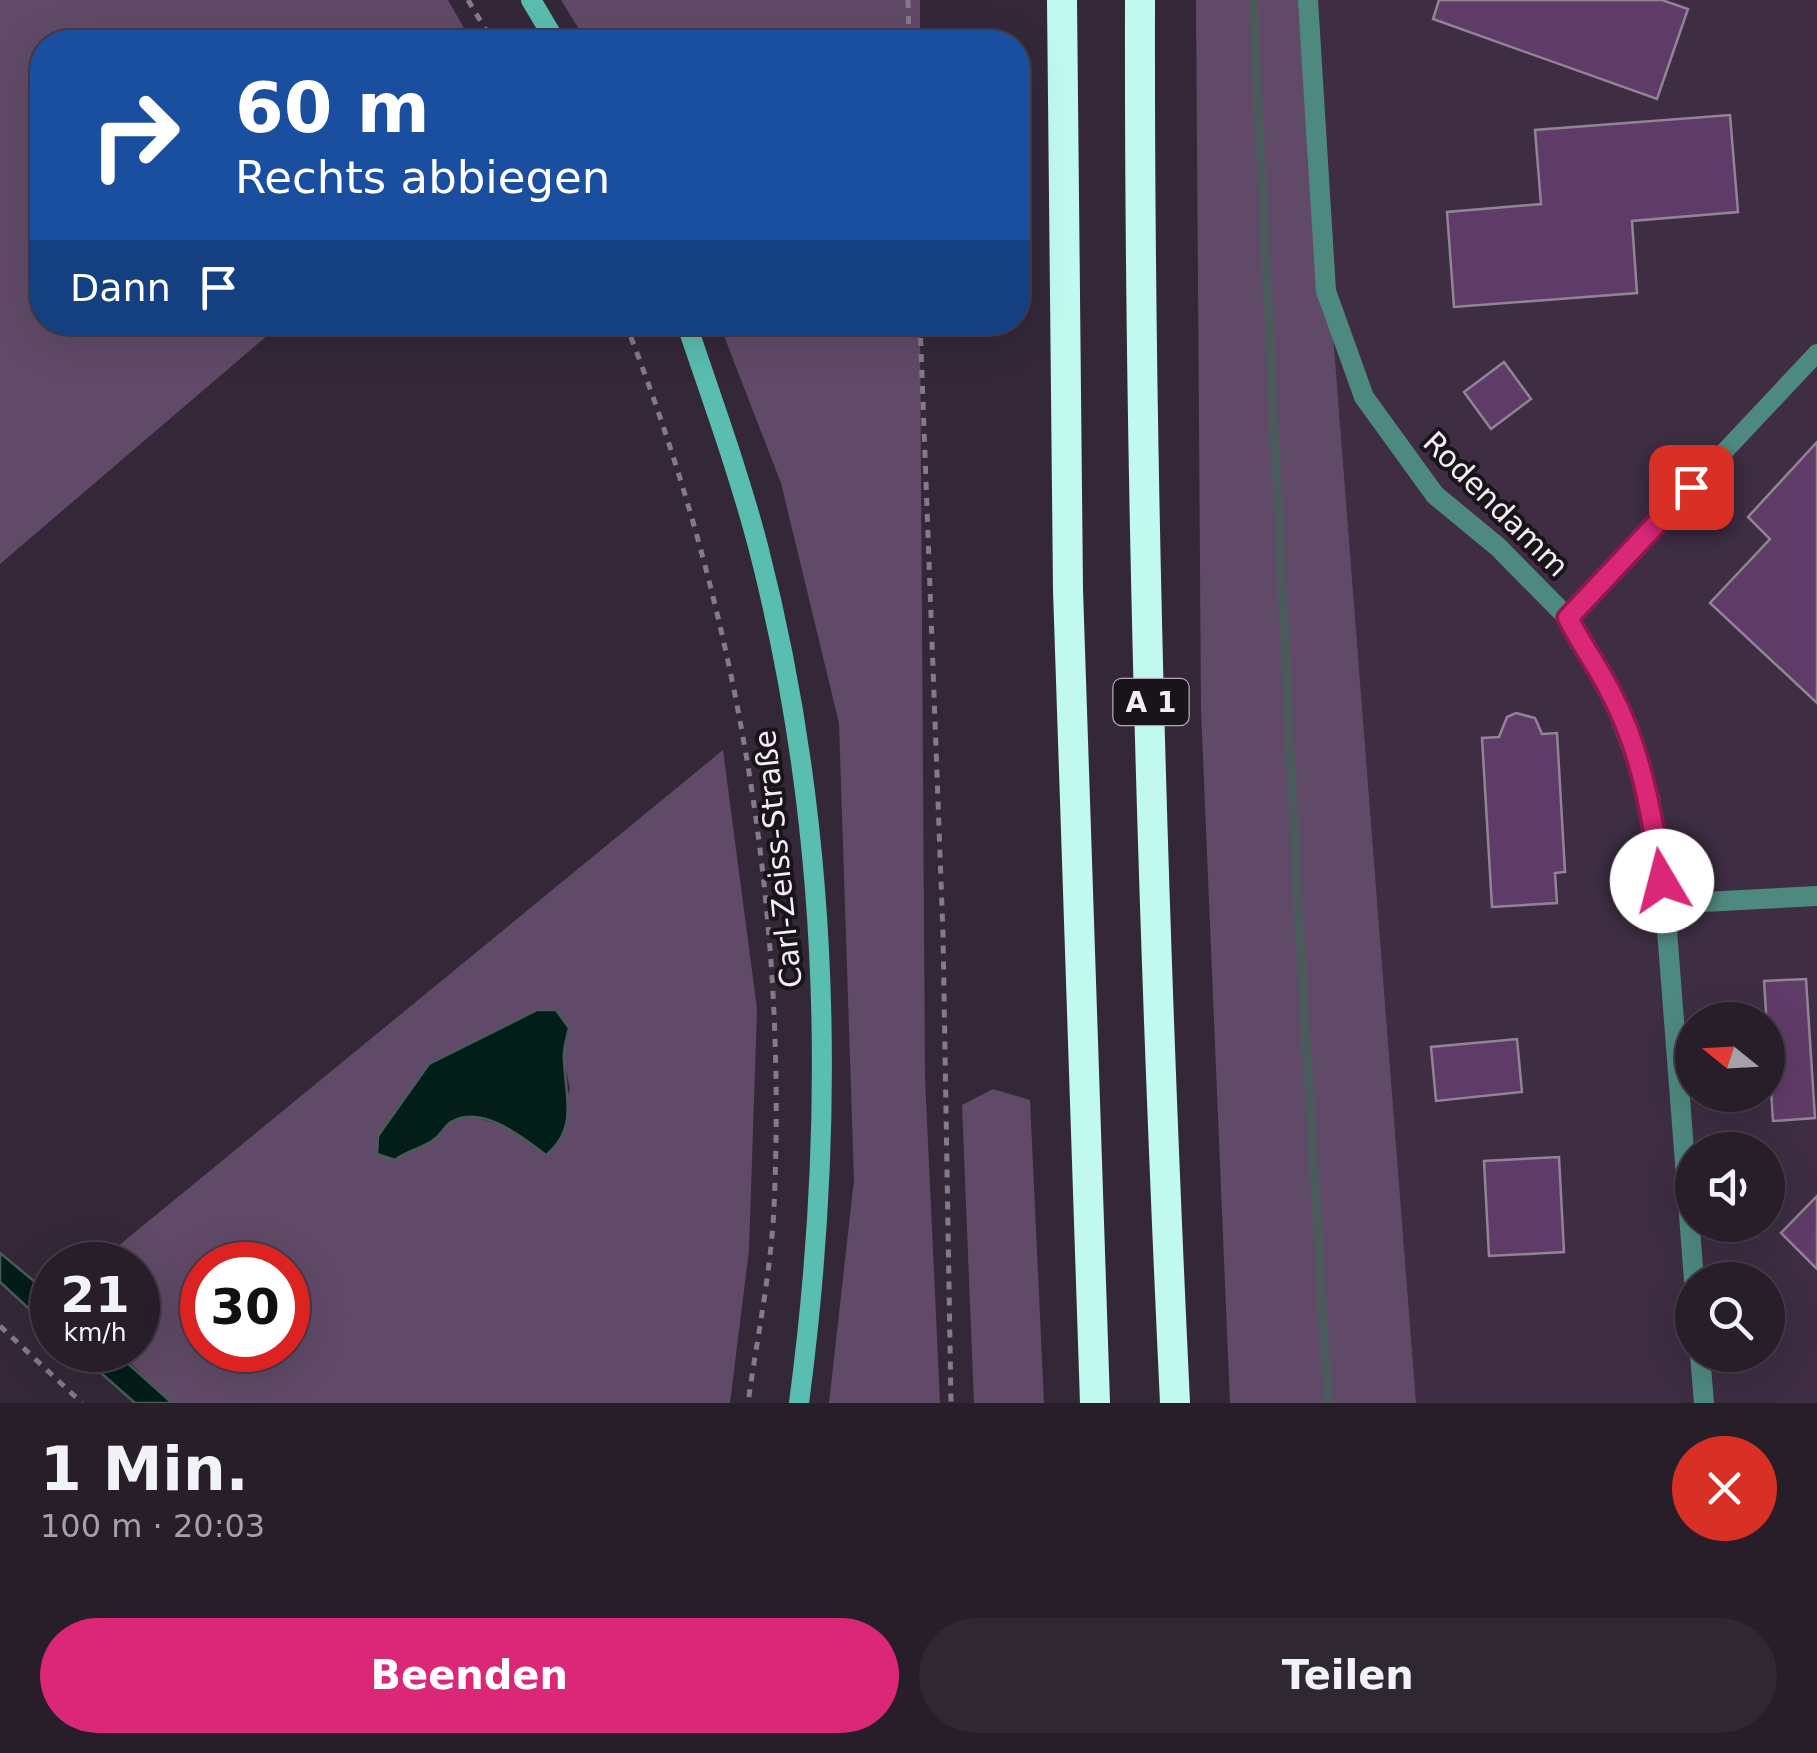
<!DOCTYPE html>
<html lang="de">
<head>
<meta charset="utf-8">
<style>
  body { margin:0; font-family:"DejaVu Sans",sans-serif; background:#2f2732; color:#f1f3f6; height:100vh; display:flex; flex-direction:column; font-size:38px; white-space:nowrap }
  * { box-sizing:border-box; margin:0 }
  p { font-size:32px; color:#a4a2a8 }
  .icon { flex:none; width:55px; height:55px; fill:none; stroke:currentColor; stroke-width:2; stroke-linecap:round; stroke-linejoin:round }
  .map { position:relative; height:1403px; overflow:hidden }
  .sheet { display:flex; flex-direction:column; background:#271e2a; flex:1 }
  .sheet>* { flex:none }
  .guide { position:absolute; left:30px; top:30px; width:1000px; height:305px; border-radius:40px; box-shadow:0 10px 40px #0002,0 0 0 2px #433c47; background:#1a4fa0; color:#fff; overflow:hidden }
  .needle { width:65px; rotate:288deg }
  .buttons { position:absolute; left:1675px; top:1002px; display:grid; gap:20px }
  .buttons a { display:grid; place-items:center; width:110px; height:110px; border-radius:50%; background:#271e2a; box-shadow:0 10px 40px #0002,0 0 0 2px #433c47; font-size:50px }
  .speed { position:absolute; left:30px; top:1242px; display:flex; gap:20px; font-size:50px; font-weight:700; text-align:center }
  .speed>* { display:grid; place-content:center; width:130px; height:130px; border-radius:50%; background:#271e2a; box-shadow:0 10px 40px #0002,0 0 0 2px #433c47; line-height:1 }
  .speed small { font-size:25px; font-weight:400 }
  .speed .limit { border:15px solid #d22; background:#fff; color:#111 }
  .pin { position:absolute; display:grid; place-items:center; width:85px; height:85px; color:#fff; margin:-42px; border-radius:20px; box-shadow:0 5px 15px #0006 }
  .me { position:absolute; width:110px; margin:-55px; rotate:352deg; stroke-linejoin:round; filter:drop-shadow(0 0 8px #0008) }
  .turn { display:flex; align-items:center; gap:35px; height:210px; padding:0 40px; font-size:45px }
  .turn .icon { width:130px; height:130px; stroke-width:2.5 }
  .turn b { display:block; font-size:70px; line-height:85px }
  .then { display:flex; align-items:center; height:95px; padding:0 40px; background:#0003; gap:20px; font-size:38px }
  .round { display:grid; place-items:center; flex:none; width:105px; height:105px; border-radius:52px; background:#2f2732 }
  .summary { display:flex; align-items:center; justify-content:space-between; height:170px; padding:0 40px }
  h1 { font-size:60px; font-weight:700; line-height:75px }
  .cta { display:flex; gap:20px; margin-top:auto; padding:20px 40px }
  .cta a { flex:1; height:115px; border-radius:60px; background:#db2777; color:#fff; font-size:40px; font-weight:700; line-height:115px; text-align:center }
  .cta a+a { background:#2f2732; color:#f1f3f6 }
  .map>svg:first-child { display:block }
  .built { fill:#3e2d43; fill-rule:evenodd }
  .green { fill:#614a68; fill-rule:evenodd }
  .water { fill:#031d19; stroke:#4b5b5c; stroke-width:2.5 }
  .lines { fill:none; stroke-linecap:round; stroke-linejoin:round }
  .stream { stroke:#4b5b5c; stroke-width:9 }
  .building { fill:#5f3c68; stroke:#928396; stroke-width:2.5 }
  .path { stroke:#857a88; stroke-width:5; stroke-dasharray:8 8; stroke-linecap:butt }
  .lane { stroke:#4e8980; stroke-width:18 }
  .street { stroke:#4e8980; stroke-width:20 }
  .secondary { stroke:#59bdaf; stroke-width:20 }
  .highway { stroke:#c2f9ef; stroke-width:30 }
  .route-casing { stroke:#8e194d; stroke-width:25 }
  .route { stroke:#db2777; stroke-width:18 }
  .labels { text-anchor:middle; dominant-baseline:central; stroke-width:8; stroke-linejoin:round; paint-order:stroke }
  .shield { fill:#19131a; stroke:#b2abb5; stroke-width:2.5 }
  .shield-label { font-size:28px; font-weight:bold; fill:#f4ecf7 }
  .street-label { font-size:30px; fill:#f4ecf7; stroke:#19131a }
</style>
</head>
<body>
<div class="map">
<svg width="1817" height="1403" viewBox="0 0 1817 1403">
  <rect width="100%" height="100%" fill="#342838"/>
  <path class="built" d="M1296,0H1817V1403H1402ZM1692,1020H1768V1095H1692ZM1692,1150H1768V1225H1692ZM1692,1280H1768V1355H1692Z"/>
  <g class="green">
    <polygon points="0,0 448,0 472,42 42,42 42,322 282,323 0,564"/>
    <polygon points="561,0 920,0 920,42 587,42"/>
    <polygon points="1196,0 1307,0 1416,1403 1230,1403 1201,710"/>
    <polygon points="719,323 920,323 925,1077 940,1403 829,1403 854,1180 839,723 781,483"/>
    <path d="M723,750L757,1009L749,1250L730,1403H172L117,1350H138V1265H95ZM506,1028H569L563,1057L570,1089L546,1155L512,1129L471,1116L451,1121L434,1140L377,1153C381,1102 461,1046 506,1028ZM202,1265H288V1350H202Z"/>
    <polygon points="993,1089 1030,1100 1044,1403 974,1403 962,1105"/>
  </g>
  <g class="water">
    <path d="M537,1010H556L569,1028C567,1037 563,1049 564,1059C565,1096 579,1128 546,1155C523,1138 484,1105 453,1121C446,1124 442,1133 436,1138C425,1148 407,1150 395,1160L377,1154L378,1136L429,1064Z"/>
    <polygon points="0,1253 52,1296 52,1330 0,1282"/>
    <polygon points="75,1350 113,1350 172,1403 135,1403"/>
  </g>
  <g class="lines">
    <polyline class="stream" points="1253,0 1297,888 1328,1403"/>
  </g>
  <g class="building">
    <polygon points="1439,0 1662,0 1688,9 1657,99 1433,19"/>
    <polygon points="1730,115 1738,212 1632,221 1637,293 1454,307 1447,212 1541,204 1535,130"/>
    <polygon points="1504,362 1531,399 1491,429 1464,392"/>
    <polygon points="1817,442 1817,703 1710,603 1770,539 1748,517"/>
    <polygon points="1516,713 1535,718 1542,734 1557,733 1565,872 1555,873 1557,903 1492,907 1482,738 1499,737 1507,717"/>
    <polygon points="1806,979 1815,1118 1773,1121 1764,981"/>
    <polygon points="1517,1039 1522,1092 1436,1101 1431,1047"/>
    <polygon points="1559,1157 1564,1252 1489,1256 1484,1161"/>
    <polygon points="1817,1196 1817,1269 1781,1233"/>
  </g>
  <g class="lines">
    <g class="path">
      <polyline points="468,0 493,42"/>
      <polyline points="908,0 909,42"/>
      <path d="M625,322C736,603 788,905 774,1207C771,1272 757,1338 748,1403"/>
      <polyline points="920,322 943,934 951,1403"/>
      <polyline points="0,1326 82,1403"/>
    </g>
    <polyline class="lane" points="1568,618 1817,353"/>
    <g class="street">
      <polyline points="1308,0 1326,291 1364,397 1435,495 1498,547 1568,618 1611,693 1650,798 1665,904 1694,1280"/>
      <polyline points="1665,904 1817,896"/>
      <polyline points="1700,1355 1704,1403"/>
    </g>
    <g class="secondary">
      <polyline points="531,0 556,42"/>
      <path d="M686,322C711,397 738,470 758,546C831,828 837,1116 799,1403"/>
    </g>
    <g class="highway">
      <polyline points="1062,0 1068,590 1095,1403"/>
      <path d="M1140,0C1139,467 1153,936 1175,1403"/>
    </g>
  </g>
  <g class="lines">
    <g class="route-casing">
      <path id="route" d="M1662,881C1652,816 1642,752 1611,693C1598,667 1581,644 1568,618L1691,487"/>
    </g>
    <use href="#route" class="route"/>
  </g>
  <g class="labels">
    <rect class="shield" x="1113.5" y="679" width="75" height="46" rx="8"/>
    <g class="shield-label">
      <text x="1151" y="702">A 1</text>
    </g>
    <g class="street-label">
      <text transform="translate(1496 504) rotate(45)">Rodendamm</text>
      <text transform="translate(778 859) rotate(-96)">Carl-Zeiss-Straße</text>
    </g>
  </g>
</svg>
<div class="buttons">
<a><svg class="needle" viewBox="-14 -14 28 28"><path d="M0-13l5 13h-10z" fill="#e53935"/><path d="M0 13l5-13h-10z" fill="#a4a2a8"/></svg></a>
<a><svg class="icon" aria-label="sound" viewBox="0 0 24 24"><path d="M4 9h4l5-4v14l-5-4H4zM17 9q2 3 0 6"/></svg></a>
<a><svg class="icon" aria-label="search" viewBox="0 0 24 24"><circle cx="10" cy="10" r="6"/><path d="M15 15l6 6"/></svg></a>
</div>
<div class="speed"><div>21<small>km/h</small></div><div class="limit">30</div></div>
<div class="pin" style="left:1691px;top:487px;background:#d93025"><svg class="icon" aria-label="arrive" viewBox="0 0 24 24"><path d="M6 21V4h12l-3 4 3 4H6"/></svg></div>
<svg class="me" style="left:1662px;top:881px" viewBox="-20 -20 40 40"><circle r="19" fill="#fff"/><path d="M0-13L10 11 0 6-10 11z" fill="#db2777"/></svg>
<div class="guide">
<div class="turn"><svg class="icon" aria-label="right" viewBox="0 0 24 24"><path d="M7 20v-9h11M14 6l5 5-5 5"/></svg><div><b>60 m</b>Rechts abbiegen</div></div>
<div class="then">Dann<svg class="icon" aria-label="arrive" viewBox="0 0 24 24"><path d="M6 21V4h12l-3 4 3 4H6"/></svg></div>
</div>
</div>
<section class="sheet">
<div class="summary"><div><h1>1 Min.</h1><p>100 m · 20:03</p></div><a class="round" style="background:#d93025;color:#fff"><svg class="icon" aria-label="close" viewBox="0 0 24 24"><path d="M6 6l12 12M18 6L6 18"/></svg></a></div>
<div class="cta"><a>Beenden</a><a>Teilen</a></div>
</section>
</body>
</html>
